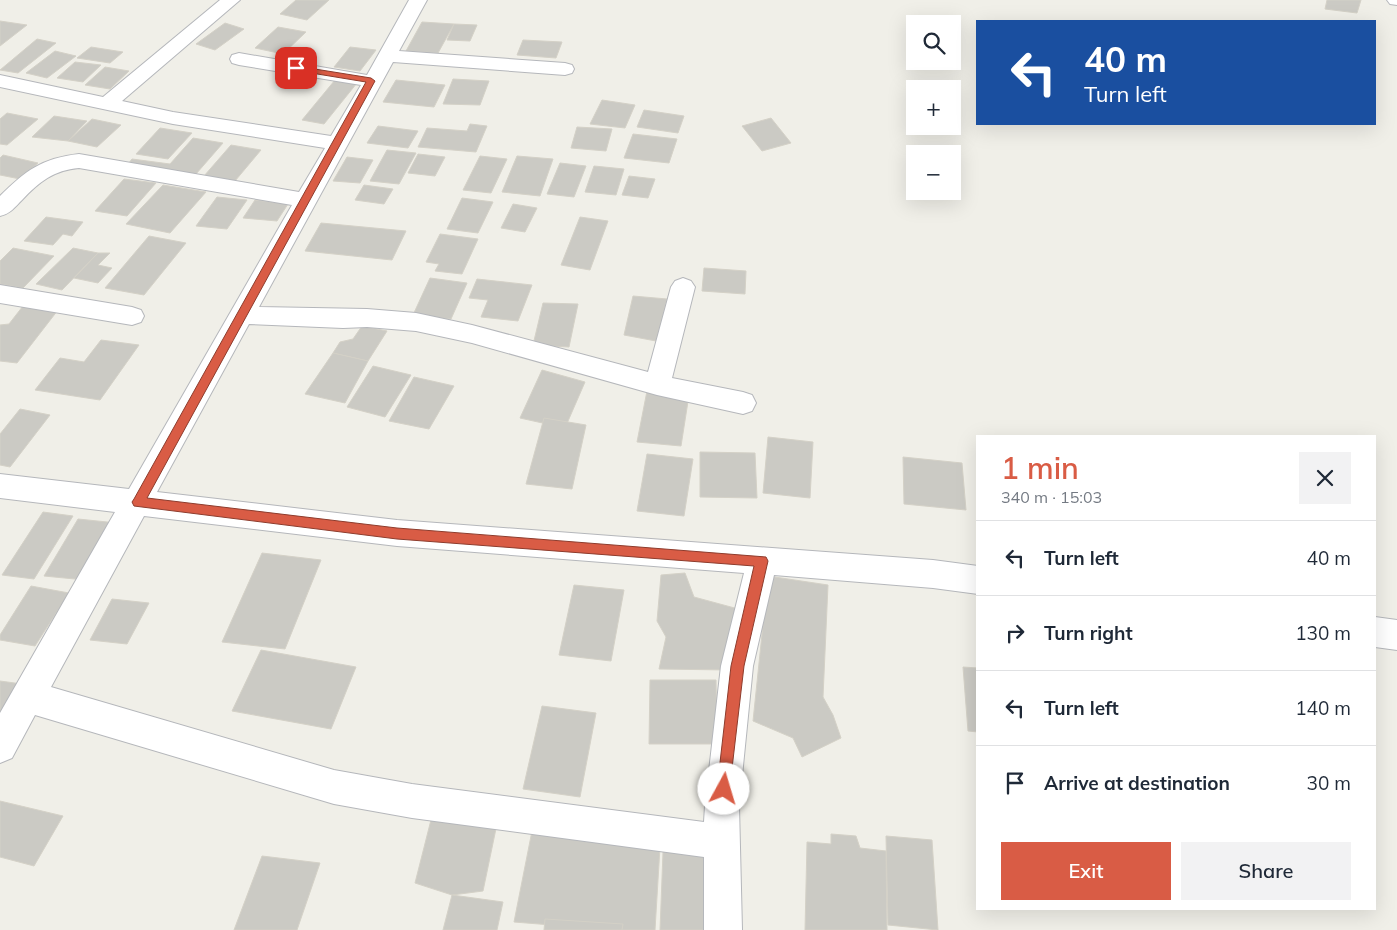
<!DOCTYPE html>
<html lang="en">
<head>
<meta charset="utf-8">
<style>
  body { margin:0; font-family:Mulish,sans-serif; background:#f2f2f3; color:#1f2937; height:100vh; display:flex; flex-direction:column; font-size:19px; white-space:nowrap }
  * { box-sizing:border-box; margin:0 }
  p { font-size:16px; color:#747a83 }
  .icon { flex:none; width:28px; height:28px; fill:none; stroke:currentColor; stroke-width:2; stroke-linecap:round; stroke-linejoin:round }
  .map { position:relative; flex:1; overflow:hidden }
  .drawer { position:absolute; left:976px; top:435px; width:400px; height:475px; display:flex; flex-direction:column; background:#fff; border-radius:0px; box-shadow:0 5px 20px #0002 }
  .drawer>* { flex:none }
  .top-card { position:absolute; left:976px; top:20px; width:400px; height:105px; border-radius:0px; box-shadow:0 5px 20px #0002; background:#1a4fa0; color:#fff; overflow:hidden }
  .buttons { position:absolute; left:906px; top:15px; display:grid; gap:10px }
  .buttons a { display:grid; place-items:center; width:55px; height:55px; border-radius:0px; background:#fff; box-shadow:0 5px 20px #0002; font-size:25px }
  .pin { position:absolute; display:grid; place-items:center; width:42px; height:42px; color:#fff; margin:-21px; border-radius:10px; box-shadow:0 2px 8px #0006 }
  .me { position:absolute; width:55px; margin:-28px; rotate:6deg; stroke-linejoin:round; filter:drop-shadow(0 0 4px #0008) }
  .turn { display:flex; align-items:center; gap:18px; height:105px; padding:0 25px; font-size:22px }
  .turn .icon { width:65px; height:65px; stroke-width:2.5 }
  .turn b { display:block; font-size:35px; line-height:42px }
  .round { display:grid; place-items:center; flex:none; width:52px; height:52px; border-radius:0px; background:#f2f2f3 }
  .overview { display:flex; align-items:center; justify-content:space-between; height:85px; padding:0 25px }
  h1 { font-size:30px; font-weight:600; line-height:38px; color:#d95c45 }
  .action { display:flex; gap:10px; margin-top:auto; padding:10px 25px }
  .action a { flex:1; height:58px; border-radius:0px; background:#d95c45; color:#fff; font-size:20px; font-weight:600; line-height:58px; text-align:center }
  .action a+a { background:#f2f2f3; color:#1f2937 }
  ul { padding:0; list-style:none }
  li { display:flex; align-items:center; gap:15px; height:75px; padding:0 25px; border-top:1px solid #e0e1e3 }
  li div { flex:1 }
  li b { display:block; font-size:19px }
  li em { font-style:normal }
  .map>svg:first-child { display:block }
  .building { fill:#cbcac4; stroke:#d4d1c7 }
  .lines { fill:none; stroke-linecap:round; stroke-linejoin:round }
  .minor-casing { stroke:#b5b7bb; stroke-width:2 }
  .minor { fill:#fff; fill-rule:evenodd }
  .route { fill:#d95c45; stroke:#8d3c2d }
</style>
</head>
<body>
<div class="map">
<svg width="1397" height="930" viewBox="0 0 1397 930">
  <rect width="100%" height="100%" fill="#f0efe8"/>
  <g class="building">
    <polygon points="296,0 329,0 307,20 280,14"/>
    <polygon points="1327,0 1361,0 1357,13 1325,9"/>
    <polygon points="0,21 27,25 0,46"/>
    <polygon points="422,22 454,24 438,53 406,51"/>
    <polygon points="225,23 244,29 215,50 196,44"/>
    <polygon points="454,24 477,25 470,41 447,40"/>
    <polygon points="278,27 306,32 283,54 255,48"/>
    <polygon points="37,39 56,43 18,73 0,70"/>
    <polygon points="523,40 562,42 556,58 517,55"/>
    <polygon points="91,47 123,52 110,63 77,58"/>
    <polygon points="350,47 376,50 360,71 334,67"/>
    <polygon points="55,51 76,56 47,78 26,73"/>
    <polygon points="75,62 101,65 83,82 57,78"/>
    <polygon points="105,67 129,71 110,89 85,85"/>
    <polygon points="453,79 489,81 480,105 443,104"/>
    <polygon points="335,80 357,83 324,124 302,120"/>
    <polygon points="396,80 445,85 434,107 383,102"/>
    <polygon points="602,100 635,105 625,128 590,124"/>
    <polygon points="644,110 684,116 678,133 637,127"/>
    <polygon points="7,113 38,119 7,145 0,144 0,119"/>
    <polygon points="54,116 87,121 68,141 32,137"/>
    <polygon points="771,118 791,143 762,151 742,126"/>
    <polygon points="92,119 121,125 97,147 68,141"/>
    <polygon points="470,124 487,126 476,152 418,147 427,128 467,131"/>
    <polygon points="378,126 418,131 408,148 367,143"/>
    <polygon points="577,127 612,129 606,151 571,148"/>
    <polygon points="160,128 192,133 168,159 136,154"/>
    <polygon points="633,134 677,139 669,163 624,158"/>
    <polygon points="193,138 223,143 196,174 128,164 132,159 170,164"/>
    <polygon points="231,145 261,150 235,181 204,176"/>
    <polygon points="387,150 416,153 399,184 370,181"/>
    <polygon points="418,154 445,157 435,176 408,173"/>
    <polygon points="3,155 38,163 20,179 0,175 0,158"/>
    <polygon points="480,156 507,159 491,193 463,190"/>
    <polygon points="517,156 553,159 540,196 502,192"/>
    <polygon points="347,157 373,160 360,183 333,181"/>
    <polygon points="560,163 586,166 574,197 547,194"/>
    <polygon points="594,166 624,169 616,195 585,192"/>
    <polygon points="629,176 655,179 648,198 622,195"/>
    <polygon points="124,179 156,183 127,216 95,211"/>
    <polygon points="163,185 206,192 170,233 126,224"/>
    <polygon points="364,185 393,189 384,204 355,200"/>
    <polygon points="217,197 247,200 227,229 196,226"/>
    <polygon points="462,198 493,202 478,233 447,229"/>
    <polygon points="255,200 288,204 277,221 243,218"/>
    <polygon points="513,204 537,208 525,232 501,228"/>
    <polygon points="46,217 83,222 72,236 63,234 53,245 24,241"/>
    <polygon points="580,217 608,221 590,270 561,265"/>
    <polygon points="321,223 406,231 392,260 305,251"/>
    <polygon points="440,234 478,239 462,274 435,271 439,264 426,262"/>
    <polygon points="149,236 186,243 144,295 105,288"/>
    <polygon points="13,248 54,256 23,288 0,284 0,261"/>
    <polygon points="73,248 98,253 62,290 36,284"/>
    <polygon points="98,253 110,253 98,265 112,268 98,283 74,278"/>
    <polygon points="704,268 746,271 745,294 702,291"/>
    <polygon points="430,278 467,283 451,319 413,315"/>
    <polygon points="477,279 532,285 518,321 481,317 488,300 469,298"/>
    <polygon points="633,296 667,299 656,341 624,335"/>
    <polygon points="543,303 578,304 569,347 533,345"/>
    <polygon points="23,306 58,310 17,363 0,361 0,325 9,324"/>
    <polygon points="362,326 387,331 368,361 333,353 340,342 353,339"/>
    <polygon points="101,340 139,345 100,400 35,390 60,358 84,362"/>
    <polygon points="333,353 368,361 345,403 305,394"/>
    <polygon points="373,366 411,375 385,417 347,407"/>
    <polygon points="542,370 585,382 565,428 520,418"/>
    <polygon points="414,377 454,386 429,429 389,421"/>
    <polygon points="647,391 689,395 681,446 637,442"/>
    <polygon points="20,409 50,415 10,467 0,465 0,434"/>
    <polygon points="544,418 586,425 572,489 526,484"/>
    <polygon points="768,437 813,442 810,498 763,493"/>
    <polygon points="700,452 755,453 757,498 700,497"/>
    <polygon points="647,454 693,459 684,516 637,511"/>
    <polygon points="903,457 962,463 966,510 904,504"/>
    <polygon points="43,512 73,516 34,579 2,575"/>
    <polygon points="78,519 117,523 85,580 44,576"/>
    <polygon points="262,553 321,560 285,649 222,642"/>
    <polygon points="685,573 694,597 742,610 729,670 659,669 666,637 657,621 661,575"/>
    <polygon points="768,576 828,585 823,697 833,715 841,738 802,757 793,738 753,721"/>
    <polygon points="574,585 624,590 611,661 559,655"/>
    <polygon points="31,586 69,593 35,646 0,640 0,635"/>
    <polygon points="112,599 149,603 127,644 90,640"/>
    <polygon points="261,650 356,667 331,729 232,711"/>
    <polygon points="963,667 978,668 978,732 968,731"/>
    <polygon points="650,680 716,680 717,744 649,744"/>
    <polygon points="0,681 22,684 0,720"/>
    <polygon points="542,706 596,713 580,797 523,789"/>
    <polygon points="0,801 63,816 34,866 0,857"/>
    <polygon points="433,812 498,819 483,891 452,895 415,883"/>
    <polygon points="532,831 660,847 655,930 614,930 514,922"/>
    <polygon points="831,834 856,836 860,848 886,851 887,930 805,930 807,842 831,844"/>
    <polygon points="886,836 932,840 938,930 888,925"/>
    <polygon points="663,852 716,854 714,930 660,930"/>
    <polygon points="262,856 320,863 297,930 234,930"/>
    <polygon points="452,895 503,902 497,930 443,930"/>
    <polygon points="545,919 623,924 622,930 544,930"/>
  </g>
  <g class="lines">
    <g class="minor-casing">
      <g id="minor">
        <path d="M220,0H240L122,101L173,112L331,136L361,85L239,65L232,63L230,59L232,55L239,53L367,75L409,0H427L399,51L565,63L572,65L574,69L572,73L565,75L393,62L259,307L367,309L416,313L472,325L648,372L671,287L675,281L683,278L691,281L695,287L672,378L743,392L752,395L756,403L752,411L743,414L657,395L472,343L416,331L367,327L343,328L249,324L157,492L397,520L933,560L978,566V594L933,588L774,575L753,666L739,806L742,930H704V857L412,818L334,804L35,715L12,758L0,763V713L115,512L0,498V474L129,489L292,205L79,168C54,170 39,182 22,200C15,207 10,214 0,216V196C25,171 42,158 79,154L299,192L325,148L173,124L0,87V75L103,97ZM144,516L397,546L744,573L721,666L705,806L704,822L412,784L334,770L51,687Z"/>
        <polygon points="1387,0 1397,0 1397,5 1390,4"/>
        <polygon points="0,285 132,307 141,310 144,316 141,322 132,325 0,303"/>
        <polygon points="1375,617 1397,620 1397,650 1375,647"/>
      </g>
    </g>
    <use href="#minor" class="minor"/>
  </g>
  <polygon class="route" points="296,66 371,78 375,81 147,498 397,528 766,557 768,561 744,666 729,794 724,796 719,794 717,789 731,666 754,566 397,539 134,506 132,502 134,499 366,82 293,70 293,67"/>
</svg>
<div class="buttons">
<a><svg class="icon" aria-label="search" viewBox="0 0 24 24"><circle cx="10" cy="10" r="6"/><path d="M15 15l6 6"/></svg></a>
<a>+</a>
<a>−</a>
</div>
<div class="pin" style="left:296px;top:68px;background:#d93025"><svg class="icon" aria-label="arrive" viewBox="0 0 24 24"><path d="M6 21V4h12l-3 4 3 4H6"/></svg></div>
<svg class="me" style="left:724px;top:789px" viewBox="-20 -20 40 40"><circle r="19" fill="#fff"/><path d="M0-13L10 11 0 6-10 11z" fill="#d95c45"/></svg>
<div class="top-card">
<div class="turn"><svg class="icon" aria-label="left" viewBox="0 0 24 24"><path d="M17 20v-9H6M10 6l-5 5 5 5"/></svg><div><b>40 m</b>Turn left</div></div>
</div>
<section class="drawer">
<div class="overview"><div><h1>1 min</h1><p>340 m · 15:03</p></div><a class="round"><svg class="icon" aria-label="close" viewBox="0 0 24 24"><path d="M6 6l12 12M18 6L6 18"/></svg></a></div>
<ul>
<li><svg class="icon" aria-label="left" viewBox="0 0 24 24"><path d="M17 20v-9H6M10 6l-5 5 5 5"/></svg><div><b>Turn left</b></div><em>40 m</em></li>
<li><svg class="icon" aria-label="right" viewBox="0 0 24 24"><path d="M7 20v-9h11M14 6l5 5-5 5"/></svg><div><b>Turn right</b></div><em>130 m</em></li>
<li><svg class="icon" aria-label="left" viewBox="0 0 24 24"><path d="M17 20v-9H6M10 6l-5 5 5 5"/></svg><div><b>Turn left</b></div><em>140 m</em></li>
<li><svg class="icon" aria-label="arrive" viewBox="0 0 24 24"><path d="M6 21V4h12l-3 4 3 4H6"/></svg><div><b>Arrive at destination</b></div><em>30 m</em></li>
</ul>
<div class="action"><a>Exit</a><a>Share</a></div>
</section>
</div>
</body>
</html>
